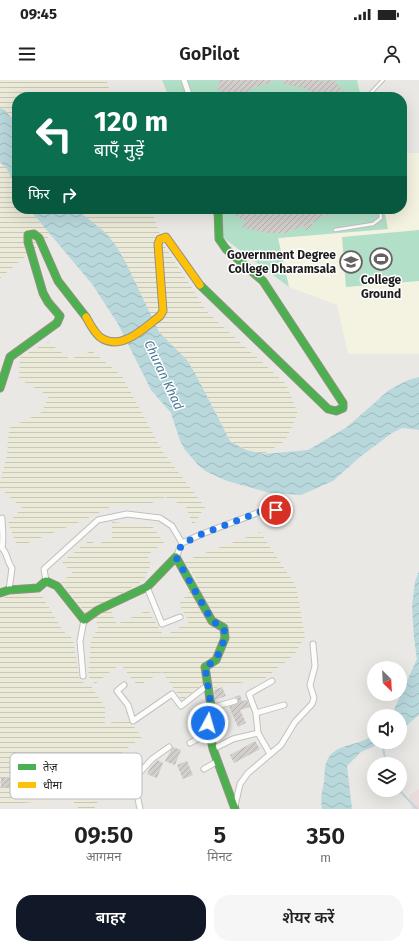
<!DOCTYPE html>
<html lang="hi">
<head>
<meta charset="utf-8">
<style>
  body { margin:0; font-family:"Fira Sans","Noto Sans Devanagari",sans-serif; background:#f6f6f6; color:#222; height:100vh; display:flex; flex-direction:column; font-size:15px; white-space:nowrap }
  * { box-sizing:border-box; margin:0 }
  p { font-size:13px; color:#767676 }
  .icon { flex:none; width:22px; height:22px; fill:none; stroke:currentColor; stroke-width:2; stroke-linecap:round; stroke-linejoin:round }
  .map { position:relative; height:729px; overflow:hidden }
  .drawer { display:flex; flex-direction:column; background:#fff; flex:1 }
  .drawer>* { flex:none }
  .hud { position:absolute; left:12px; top:12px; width:395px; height:122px; border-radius:16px; box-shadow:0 4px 16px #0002; background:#0b6e4f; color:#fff; overflow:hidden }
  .needle { width:26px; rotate:156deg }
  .tools { position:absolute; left:367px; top:581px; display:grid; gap:8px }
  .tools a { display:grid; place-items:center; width:40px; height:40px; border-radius:50%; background:#fff; box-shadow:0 4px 16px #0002; font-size:20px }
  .pin { position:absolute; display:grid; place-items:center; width:34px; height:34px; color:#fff; margin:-17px; border:2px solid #fff; border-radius:50%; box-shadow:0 1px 4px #0007 }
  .me { position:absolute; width:44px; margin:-22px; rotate:6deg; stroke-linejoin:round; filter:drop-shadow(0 0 3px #0008) }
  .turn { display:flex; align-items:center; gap:14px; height:84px; padding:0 16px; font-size:18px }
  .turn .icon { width:52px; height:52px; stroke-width:2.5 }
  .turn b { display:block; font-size:28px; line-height:34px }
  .then { display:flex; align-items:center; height:38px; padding:0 16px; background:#0003; gap:8px; font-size:15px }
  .eta { display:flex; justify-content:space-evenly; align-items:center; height:68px; text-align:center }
  .eta b { font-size:24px; font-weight:600; line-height:28px }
  .button { display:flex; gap:8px; margin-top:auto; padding:8px 16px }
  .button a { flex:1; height:46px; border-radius:16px; background:#111827; color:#fff; font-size:16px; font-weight:600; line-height:46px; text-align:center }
  .button a+a { background:#f6f6f6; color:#222 }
  .status { display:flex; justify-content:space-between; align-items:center; height:28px; padding:0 20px; background:#fff; direction:ltr }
  .status svg { height:11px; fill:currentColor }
  header { display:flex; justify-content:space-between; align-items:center; height:52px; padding:0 16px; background:#fff; font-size:18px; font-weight:600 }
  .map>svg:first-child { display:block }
  .commercial { fill:#ecdbdb }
  .education { fill:#f4f2e0 }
  .farmland { fill:url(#farmland-rules) }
  .pitch { fill:#b2dfc7 }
  .water { fill:url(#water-waves) }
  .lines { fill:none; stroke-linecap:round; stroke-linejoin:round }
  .stream { stroke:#b9d8dc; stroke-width:2 }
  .building { fill:url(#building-hatch) }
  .lane-casing { stroke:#c1c0bf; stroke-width:4.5 }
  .street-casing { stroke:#c1c0bf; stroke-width:7 }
  .fast-casing { stroke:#93927e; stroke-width:9 }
  .slow-casing { stroke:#93927e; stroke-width:9 }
  .lane { stroke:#fcfcfb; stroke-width:2.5 }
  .street { stroke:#fcfcfb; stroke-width:5 }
  .fast { stroke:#4caf50; stroke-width:7 }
  .slow { stroke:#ffc107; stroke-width:7 }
  .route { stroke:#1a73e8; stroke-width:7; stroke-dasharray:0 12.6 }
  .labels { text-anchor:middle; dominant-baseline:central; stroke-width:3; stroke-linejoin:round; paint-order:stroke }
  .poi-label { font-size:12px; font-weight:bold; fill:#1c1c1c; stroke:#fff; text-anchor:end }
  .water-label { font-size:13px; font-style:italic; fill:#497796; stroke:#fff }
  .key { fill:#fff; stroke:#bbb; stroke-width:1 }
  .key-label { font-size:11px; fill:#1c1c1c }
</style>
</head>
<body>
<div class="status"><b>09:45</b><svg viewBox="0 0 49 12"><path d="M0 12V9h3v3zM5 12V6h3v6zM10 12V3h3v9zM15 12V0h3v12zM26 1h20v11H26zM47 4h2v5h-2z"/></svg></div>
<header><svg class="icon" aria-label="menu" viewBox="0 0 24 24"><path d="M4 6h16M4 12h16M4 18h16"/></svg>GoPilot<svg class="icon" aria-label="person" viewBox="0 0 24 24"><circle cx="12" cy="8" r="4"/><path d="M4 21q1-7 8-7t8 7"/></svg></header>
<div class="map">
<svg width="419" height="729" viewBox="0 0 419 729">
  <defs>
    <pattern id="farmland-rules" width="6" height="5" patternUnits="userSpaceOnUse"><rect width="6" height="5" fill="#ebe9d8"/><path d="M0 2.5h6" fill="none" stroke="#c9c7b9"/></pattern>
    <pattern id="water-waves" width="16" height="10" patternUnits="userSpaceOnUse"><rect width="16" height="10" fill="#b9d8dc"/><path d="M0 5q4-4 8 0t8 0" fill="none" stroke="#9eb9bc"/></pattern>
    <pattern id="building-hatch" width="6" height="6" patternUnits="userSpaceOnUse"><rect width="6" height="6" fill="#d1cecc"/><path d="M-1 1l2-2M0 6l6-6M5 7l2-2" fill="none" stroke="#b3b0af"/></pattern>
  </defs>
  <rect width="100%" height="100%" fill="#eae8e5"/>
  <polygon class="commercial" points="419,709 419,729 411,729 409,715"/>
  <polygon class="education" points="402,73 419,73 419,274 348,274 337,225 289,207 278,158 388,149 384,129 402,129"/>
  <g class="farmland">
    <polygon points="0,0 106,0 112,17 17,17 17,45 5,30 0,28"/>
    <polygon points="0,82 7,89 17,109 17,129 29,129 51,155 0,198"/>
    <polygon points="76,129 151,129 164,165 208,233 286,304 298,334 285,361 264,374 246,370 230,361 196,295 187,280 159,252 117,167"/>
    <polygon points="48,262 70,279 92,271 122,296 163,372 205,427 193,446 186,427 165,417 152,423 112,426 82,441 18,467 8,443 22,428 0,408 0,403 7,375 9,348 42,332 49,316 19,299 20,277"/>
    <polygon points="112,442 152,446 164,463 147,475 151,484 144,500 114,518 85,533 61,502 72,493 62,482 91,459 95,465 112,458"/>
    <polygon points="260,452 296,506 305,557 294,575 265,598 214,608 210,599 182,620 162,592 138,606 120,584 95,604 88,596 91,560 98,548 95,537 110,528 117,544 148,530 164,556 189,542 179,524 198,501 184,481"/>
    <polygon points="15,514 41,514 63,551 73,559 80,601 91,606 105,627 105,644 128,639 142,657 115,678 110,697 94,729 79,729 66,713 50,704 46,721 0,725 0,519"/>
  </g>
  <g class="pitch">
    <polygon points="162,0 357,0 361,17 169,17"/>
    <polygon points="211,129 384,129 388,149 278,158 289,207 221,156"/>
    <polygon points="419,150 419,201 346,207 342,157"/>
  </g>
  <g class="water">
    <polygon points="0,28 5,30 17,45 17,109 7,89 0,82"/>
    <polygon points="29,129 76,129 106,153 117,167 127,185 159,252 187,280 196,295 230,361 246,370 264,374 308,370 347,347 389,310 408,300 419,297 419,350 402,348 392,353 360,377 333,401 301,415 270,413 227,401 207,392 199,386 185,370 180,361 171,333 151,310 118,244 92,204"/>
    <polygon points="419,491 419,635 400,651 400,636 391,636 417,579 414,558 412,526 415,502"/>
    <path d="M374,654V662H383L361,672L347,686L352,729H322C320,719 322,712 324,702C325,696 324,689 326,683C334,661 359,668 374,654Z"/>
  </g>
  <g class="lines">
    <g class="stream">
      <polyline points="382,662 386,684"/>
      <polyline points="399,710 417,729"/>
    </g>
  </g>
  <g class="building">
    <polygon points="218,0 275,0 275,1 253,8 239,17 214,17 220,11 216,7 220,4"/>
    <polygon points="282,0 321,0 326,2 328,0 333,0 349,17 319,17 306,9 282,3"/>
    <polygon points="225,129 284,130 336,129 329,136 327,134 312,143 313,147 306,150 305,146 288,151 288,153 266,153 242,147 245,141"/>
    <polygon points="222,607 226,616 215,620 214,610"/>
    <polygon points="240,615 242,621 247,620 250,627 240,630 246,643 238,647 229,627 238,623 238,618 234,617"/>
    <polygon points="255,661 260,669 234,683 230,675"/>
    <polygon points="173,667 181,670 175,685 165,681"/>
    <polygon points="157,680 163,683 157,698 147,694 150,688"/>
    <polygon points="187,681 193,695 183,699 177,685"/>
    <polygon points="14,697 14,707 1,708 1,698"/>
  </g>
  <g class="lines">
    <g class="lane-casing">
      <g id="lane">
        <polyline points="367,17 383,0"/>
        <polyline points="335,150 373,144 381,138 380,129"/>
      </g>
    </g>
    <g class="street-casing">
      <g id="street">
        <polyline points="184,0 190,17"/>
        <path d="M2,438C2,448 4,458 2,468C8,474 7,482 12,488L9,510"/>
        <polyline points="176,477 182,463 202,454 265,430 287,430"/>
        <polyline points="46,501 44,489 98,440 127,434 160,438 172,446 182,463"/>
        <polyline points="147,507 162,544 180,537"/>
        <polyline points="83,596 80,561 84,540"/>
        <polyline points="124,605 117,611 128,625 133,641 172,614 181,626 208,605"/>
        <polyline points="211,628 235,621"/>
        <polyline points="256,633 284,625"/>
        <polyline points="190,663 210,652"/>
        <polyline points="213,669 233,659 258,653"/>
        <polyline points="270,674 258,653 256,633 249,614 272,601"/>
        <polyline points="204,689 218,681"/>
        <polyline points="235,726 240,704 248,693 281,665 295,642 312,624 314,618 310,605 315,586 313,564"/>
        <polyline points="140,729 134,699 152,679 169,667"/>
      </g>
    </g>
    <g class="fast-casing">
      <g id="fast">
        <polyline points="200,205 328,329 336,331 343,328 343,323 263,201 226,169 219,159 218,129"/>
        <polyline points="0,308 10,277 57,243 60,236 48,222 43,213 28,162 28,155 34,154 39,158 58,201 86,237"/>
        <polyline points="0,513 9,510 38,508 46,501 57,506 84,540 98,530 147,507 176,477 212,541 224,548 225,558 216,580 205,587 211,626 208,643 213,669 235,729"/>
      </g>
    </g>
    <g class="slow-casing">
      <path id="slow" d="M86,237C90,244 96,256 103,259C123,270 145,247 160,236L163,231L158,164L160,159L166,157L200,205"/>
    </g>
    <use href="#lane" class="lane"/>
    <use href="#street" class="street"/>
    <use href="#fast" class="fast"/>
    <use href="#slow" class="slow"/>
  </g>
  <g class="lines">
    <polyline class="route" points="208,643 211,626 205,587 216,580 225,558 224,548 212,541 176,477 182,464 202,454 265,430 276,430"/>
  </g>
  <defs>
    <g id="stadium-ring" transform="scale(1.15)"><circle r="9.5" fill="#fff" stroke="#646362" stroke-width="1.5"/><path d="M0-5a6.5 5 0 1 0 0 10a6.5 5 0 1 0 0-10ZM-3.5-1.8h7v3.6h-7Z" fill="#646362"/></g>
    <g id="university-ring" transform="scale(1.15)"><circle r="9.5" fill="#fff" stroke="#646362" stroke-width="1.5"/><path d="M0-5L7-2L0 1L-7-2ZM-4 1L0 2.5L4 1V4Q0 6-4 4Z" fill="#646362"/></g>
  </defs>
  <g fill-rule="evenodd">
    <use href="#stadium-ring" x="381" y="179"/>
    <use href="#university-ring" x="351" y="182"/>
  </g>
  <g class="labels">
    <g class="poi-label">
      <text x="336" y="175">Government Degree<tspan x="336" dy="14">College Dharamsala</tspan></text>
      <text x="381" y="200" text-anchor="middle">College<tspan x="381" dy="14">Ground</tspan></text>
    </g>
    <g class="water-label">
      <text transform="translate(164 295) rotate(65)">Churan Khad</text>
    </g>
  </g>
  <rect x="10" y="673" width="132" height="46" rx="6" class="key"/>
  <rect x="18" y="684" width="18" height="6" fill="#4caf50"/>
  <rect x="18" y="702" width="18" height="6" fill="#ffc107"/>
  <g class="key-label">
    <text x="43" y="691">तेज़</text>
    <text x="43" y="709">धीमा</text>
  </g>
</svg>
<div class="tools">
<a><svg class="needle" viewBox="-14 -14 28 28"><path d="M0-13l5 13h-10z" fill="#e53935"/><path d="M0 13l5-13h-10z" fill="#767676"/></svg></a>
<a><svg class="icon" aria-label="sound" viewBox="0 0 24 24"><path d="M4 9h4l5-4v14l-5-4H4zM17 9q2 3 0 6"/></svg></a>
<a><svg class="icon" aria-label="layers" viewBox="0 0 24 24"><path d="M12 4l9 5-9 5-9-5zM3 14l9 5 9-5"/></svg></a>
</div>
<div class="pin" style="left:276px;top:430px;background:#d93025"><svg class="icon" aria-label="arrive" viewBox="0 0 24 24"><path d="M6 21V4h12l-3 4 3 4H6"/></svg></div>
<svg class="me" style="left:208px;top:643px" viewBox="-20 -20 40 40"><circle r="17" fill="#1a73e8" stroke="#fff" stroke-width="3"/><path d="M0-11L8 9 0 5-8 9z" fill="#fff"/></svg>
<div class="hud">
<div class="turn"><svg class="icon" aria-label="left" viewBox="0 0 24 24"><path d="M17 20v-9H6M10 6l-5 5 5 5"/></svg><div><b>120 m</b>बाएँ मुड़ें</div></div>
<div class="then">फिर<svg class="icon" aria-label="right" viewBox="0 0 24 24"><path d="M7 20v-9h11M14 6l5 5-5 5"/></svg></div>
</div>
</div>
<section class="drawer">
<div class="eta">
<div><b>09:50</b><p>आगमन</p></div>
<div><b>5</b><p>मिनट</p></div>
<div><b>350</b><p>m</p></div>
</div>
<div class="button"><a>बाहर</a><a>शेयर करें</a></div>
</section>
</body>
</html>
